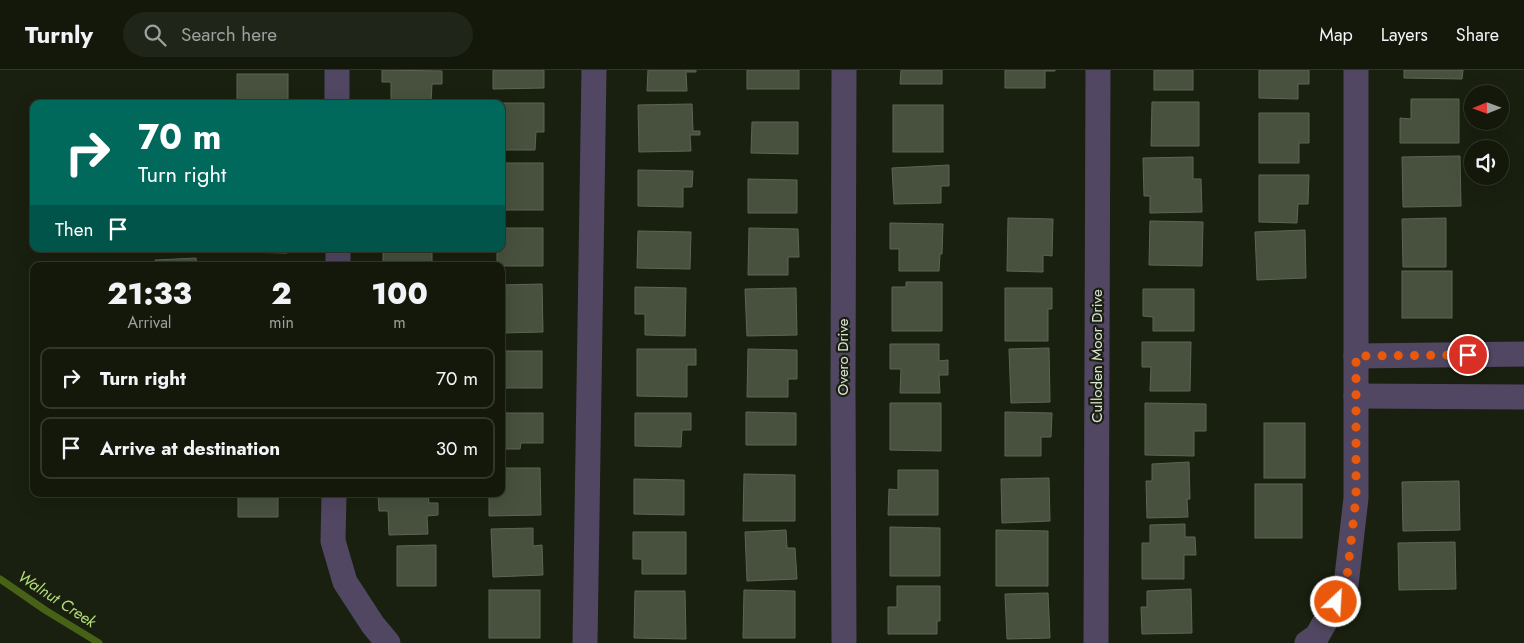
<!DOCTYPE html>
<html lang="en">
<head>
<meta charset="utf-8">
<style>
  body { margin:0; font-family:Jost,sans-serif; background:#202519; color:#f1f3f6; height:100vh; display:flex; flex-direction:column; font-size:19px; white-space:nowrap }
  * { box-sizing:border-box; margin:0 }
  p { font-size:16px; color:#9da09d }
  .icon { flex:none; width:28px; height:28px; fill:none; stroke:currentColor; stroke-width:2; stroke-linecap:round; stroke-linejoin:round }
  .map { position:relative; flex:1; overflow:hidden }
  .details { position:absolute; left:30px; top:192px; width:475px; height:235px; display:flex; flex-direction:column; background:#13180b; border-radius:10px; box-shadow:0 5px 20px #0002,0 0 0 1px #32372c }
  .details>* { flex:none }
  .banner { position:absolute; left:30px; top:30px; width:475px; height:152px; border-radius:10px; box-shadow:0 5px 20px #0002,0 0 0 1px #32372c; background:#00695c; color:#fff; overflow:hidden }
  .needle { width:32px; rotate:269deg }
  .buttons { position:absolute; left:1464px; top:15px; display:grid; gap:10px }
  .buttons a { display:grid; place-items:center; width:45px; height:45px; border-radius:50%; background:#13180b; box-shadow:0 5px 20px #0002,0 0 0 1px #32372c; font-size:25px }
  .pin { position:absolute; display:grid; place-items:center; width:42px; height:42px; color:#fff; margin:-21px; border:2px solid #fff; border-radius:50%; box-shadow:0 1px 5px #0007 }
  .me { position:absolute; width:55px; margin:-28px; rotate:25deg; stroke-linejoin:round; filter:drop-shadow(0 0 4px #0008) }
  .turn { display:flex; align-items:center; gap:18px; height:105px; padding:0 25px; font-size:22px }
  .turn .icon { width:65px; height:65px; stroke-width:2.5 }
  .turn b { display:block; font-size:35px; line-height:42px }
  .then { display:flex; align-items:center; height:48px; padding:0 25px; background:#0003; gap:10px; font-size:19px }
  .eta { display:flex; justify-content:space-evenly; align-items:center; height:85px; text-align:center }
  .eta b { font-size:30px; font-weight:800; line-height:35px }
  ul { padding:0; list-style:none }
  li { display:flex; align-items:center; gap:15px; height:62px; margin:0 10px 8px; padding:0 15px; border:2px solid #32372c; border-radius:10px }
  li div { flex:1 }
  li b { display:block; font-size:19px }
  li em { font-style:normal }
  header { display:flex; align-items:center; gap:30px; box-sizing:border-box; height:70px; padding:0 25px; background:#13180b; border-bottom:1px solid #32372c }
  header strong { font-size:24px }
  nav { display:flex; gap:28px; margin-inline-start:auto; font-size:18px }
  .search { width:350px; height:45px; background:#202519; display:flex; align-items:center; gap:12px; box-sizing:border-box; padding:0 18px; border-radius:28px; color:#9da09d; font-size:19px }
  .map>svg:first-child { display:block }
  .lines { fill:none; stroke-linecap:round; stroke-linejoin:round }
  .stream { stroke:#476217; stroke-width:7 }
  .building { fill:#48513e; stroke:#5d6653 }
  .minor { stroke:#514762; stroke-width:25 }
  .route { stroke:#ea580c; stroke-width:9; stroke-dasharray:0 16.2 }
  .labels { text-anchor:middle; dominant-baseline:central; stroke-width:4.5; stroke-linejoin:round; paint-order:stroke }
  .street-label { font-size:15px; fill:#dce2d7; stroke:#19200f }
  .water-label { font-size:16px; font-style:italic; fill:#b3dd7a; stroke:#19200f }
</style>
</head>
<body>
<header>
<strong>Turnly</strong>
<div class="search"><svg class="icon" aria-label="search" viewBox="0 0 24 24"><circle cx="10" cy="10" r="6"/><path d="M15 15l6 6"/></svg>Search here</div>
<nav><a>Map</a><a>Layers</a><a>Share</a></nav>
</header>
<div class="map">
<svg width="1524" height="573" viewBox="0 0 1524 573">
  <rect width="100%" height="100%" fill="#19200f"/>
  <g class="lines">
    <polyline class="stream" points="0,509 45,540 99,573"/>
  </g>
  <g class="building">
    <polygon points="382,0 442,1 442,14 432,14 431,33 391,33 391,12 382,12"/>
    <polygon points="493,0 544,0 544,18 493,19"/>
    <polygon points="648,0 696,0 696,2 686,2 687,21 647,21"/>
    <rect x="747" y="0" width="52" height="19"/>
    <polygon points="901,0 942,0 942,14 900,14"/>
    <polygon points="1005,0 1055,0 1055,1 1045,1 1045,18 1005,18"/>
    <rect x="1154" y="0" width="39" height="20"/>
    <polygon points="1259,0 1309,0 1309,14 1298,14 1298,29 1259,28"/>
    <polygon points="1404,0 1463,0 1462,9 1404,8"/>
    <rect x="237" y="4" width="51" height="30"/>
    <polygon points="1411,29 1459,29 1459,73 1400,73 1400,48 1411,49"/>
    <polygon points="1152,32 1199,32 1199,76 1151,76"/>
    <polygon points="495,33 544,33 544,62 536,62 535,80 501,80 501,34 495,34"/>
    <polygon points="692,34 693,61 700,61 700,65 690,65 691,81 639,82 638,35"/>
    <rect x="893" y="35" width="50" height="47"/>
    <polygon points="1259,43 1309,43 1309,73 1299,73 1299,93 1259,93"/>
    <polygon points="752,52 798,52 798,84 751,83"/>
    <polygon points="1460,86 1461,136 1403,137 1402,87"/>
    <polygon points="1193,87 1193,109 1201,109 1202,142 1150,143 1150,126 1144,126 1143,88"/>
    <rect x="501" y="93" width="42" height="47"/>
    <polygon points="949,95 949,116 941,116 941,133 894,134 892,98"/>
    <polygon points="638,100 693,101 692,117 683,117 683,137 638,136"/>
    <polygon points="1259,105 1309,105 1308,134 1298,134 1297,153 1259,152"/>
    <polygon points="748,109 797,110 797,143 748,143"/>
    <polygon points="1008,148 1053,149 1052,186 1043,185 1043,202 1007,201"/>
    <polygon points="1446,148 1446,197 1403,197 1402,149"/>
    <polygon points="1150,151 1203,152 1202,196 1149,195"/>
    <polygon points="890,153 943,154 942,184 940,184 939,201 899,201 899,179 890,179"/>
    <polygon points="501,158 543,158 543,196 497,196 497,179 501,179"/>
    <polygon points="749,158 798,159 799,187 788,187 788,205 748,205"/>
    <polygon points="1305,160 1306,208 1257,210 1255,162"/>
    <polygon points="638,161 691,162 690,199 637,198"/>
    <polygon points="236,179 288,179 287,183 236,182"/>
    <rect x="383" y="179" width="49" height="17"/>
    <polygon points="196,188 197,196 155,196 155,190"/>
    <polygon points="289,192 289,196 238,196 238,194"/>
    <rect x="1402" y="201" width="50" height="47"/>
    <polygon points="906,212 942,212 942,261 892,261 892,217 906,217"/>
    <polygon points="542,214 543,262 501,263 501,215"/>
    <polygon points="635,217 686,218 685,266 645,265 645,244 635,244"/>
    <polygon points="796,218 797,265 747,266 745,219"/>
    <polygon points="1005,218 1052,218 1052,239 1048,239 1048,271 1005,271"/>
    <polygon points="1143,219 1194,219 1194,261 1153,261 1153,247 1143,246"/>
    <polygon points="1142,272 1191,272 1190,321 1150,321 1151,297 1142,297"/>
    <polygon points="890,274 939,274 939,291 948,290 948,305 939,305 940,323 900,323 901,299 890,299"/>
    <polygon points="1049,278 1050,332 1011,333 1009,279"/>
    <polygon points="637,279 696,279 696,295 687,295 687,327 637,326"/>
    <polygon points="748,279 797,280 797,309 788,309 788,327 747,327"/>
    <rect x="501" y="281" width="41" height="37"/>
    <polygon points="890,333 941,333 941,381 890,380"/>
    <polygon points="1145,333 1206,334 1206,361 1194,361 1194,386 1145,385"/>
    <polygon points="746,342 796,343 796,375 746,375"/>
    <polygon points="1005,342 1052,343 1051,367 1041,367 1041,386 1005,386"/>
    <polygon points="501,343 543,343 543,373 521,373 520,379 501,379"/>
    <polygon points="635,343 691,343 691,360 682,360 681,377 635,376"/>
    <rect x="1264" y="353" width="41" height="55"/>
    <polygon points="1189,392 1190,429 1187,429 1188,447 1147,448 1146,411 1152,411 1152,394"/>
    <polygon points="501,398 540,398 541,445 489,446 489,424 501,424"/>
    <polygon points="898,400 938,400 938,445 888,445 889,419 898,420"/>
    <polygon points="744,404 795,405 795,451 743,451"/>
    <polygon points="1049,408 1050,451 1002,453 1001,409"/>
    <polygon points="634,409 684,410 684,445 634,444"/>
    <polygon points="1459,411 1460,460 1403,461 1402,412"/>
    <rect x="1255" y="414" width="47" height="54"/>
    <polygon points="238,424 288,424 288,427 278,427 278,447 238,447"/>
    <polygon points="378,424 428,424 429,433 438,433 438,445 427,446 428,464 389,465 388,441 379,441"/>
    <polygon points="1185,454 1185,467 1195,467 1196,485 1184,485 1184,509 1142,509 1142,473 1150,473 1150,455"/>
    <polygon points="890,457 940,458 940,506 890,506"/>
    <polygon points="533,458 533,476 542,475 543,505 493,507 491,459"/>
    <polygon points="786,460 787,478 795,478 797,509 747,511 745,462"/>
    <polygon points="996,460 1048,461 1048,516 996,516"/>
    <polygon points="633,462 686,462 686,504 642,504 642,489 633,489"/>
    <polygon points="1455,472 1456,519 1399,520 1398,473"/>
    <polygon points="436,475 436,516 397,516 397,476"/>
    <polygon points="897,516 940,516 940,551 937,551 937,564 888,564 888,537 897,537"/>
    <polygon points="1191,519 1192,563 1142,564 1141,537 1147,537 1147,521"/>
    <rect x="489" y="520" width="51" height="48"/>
    <polygon points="744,520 795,521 795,568 743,568"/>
    <polygon points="635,521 685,521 686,569 634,568"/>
    <polygon points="1048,523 1050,568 1007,569 1005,524"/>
  </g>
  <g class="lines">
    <g class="minor">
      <polyline points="337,0 337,34"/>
      <polyline points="338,179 338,196"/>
      <polyline points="1356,286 1524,284"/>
      <polyline points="1356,326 1524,327"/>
      <polyline points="334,424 333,471 345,512 373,555 388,573"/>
      <polyline points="585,573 594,0"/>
      <polyline points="844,573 843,317 844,0"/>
      <polyline points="1096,573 1098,0"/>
      <polyline points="1307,573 1317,566 1346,515 1356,428 1356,0"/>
    </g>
  </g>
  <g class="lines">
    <polyline class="route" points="1336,532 1346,515 1356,428 1356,286 1468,285"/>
  </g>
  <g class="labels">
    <g class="street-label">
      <text transform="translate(1097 286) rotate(-90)">Culloden Moor Drive</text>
      <text transform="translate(843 287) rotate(-90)">Overo Drive</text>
    </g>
    <g class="water-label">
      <text transform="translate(57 529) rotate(33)">Walnut Creek</text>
    </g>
  </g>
</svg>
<div class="buttons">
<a><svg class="needle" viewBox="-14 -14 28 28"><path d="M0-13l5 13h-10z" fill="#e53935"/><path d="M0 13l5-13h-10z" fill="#9da09d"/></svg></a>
<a><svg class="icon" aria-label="sound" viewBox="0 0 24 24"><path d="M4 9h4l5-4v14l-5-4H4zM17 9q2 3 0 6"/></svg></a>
</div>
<div class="pin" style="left:1468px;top:285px;background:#d93025"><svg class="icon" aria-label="arrive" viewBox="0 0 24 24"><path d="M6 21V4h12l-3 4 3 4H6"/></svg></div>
<svg class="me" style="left:1336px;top:532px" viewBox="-20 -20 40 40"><circle r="17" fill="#ea580c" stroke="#fff" stroke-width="3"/><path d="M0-11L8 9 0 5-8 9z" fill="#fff"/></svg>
<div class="banner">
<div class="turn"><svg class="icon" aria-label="right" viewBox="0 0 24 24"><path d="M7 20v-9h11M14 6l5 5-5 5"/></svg><div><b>70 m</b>Turn right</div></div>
<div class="then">Then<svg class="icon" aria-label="arrive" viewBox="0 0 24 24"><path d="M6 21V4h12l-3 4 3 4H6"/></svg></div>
</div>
<section class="details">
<div class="eta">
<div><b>21:33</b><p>Arrival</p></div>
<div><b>2</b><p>min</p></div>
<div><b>100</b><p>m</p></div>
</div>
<ul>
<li><svg class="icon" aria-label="right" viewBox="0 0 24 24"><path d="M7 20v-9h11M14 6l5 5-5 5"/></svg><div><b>Turn right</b></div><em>70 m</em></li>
<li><svg class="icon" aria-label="arrive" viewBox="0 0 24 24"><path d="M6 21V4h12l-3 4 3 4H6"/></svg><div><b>Arrive at destination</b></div><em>30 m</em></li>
</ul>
</section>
</div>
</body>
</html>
